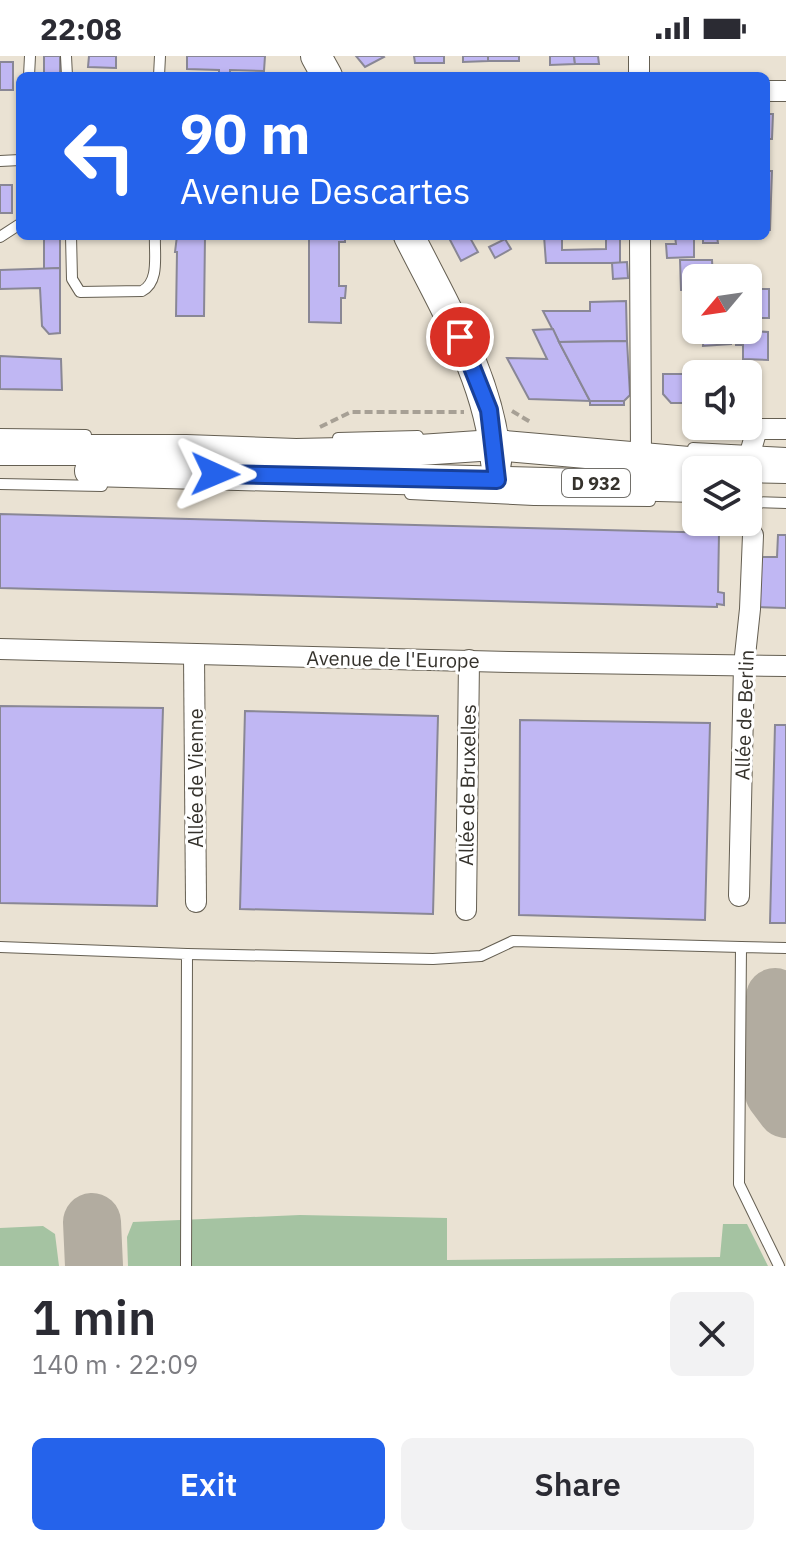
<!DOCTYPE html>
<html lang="en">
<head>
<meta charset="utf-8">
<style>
  body { margin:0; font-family:"IBM Plex Sans",sans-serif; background:#f2f2f3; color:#2b2b33; height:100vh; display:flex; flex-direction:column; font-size:30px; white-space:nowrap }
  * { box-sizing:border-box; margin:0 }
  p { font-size:26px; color:#7c7c81 }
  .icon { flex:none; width:44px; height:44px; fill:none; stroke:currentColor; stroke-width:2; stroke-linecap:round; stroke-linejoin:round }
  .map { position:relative; height:1210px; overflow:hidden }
  .details { display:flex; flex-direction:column; background:#fff; flex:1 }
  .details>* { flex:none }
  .guide { position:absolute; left:16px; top:16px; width:754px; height:168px; border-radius:12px; box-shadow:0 2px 6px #0004; background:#2563eb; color:#fff; overflow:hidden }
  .needle { width:52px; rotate:241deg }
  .controls { position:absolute; left:682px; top:208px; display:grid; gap:16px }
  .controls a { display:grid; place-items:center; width:80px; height:80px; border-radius:12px; background:#fff; box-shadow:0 2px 6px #0004; font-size:40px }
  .pin { position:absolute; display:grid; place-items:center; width:68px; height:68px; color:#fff; margin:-34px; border:4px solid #fff; border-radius:50%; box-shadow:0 2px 8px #0007 }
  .me { position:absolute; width:88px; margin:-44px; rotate:91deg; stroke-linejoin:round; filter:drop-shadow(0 0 6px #0008) }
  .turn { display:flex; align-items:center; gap:28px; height:168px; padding:0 32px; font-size:36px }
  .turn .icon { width:104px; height:104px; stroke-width:2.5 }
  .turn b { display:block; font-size:56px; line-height:68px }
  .round { display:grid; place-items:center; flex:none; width:84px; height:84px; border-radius:12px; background:#f2f2f3 }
  .headline { display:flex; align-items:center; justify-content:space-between; height:136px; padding:0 32px }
  h1 { font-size:48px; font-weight:600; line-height:60px }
  .primary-button { display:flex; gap:16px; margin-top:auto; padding:16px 32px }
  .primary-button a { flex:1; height:92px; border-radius:12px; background:#2563eb; color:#fff; font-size:32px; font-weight:600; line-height:92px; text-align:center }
  .primary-button a+a { background:#f2f2f3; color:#2b2b33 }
  .status { display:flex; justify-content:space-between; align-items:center; height:56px; padding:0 40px; background:#fff; direction:ltr }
  .status svg { height:22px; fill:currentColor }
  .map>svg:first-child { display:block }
  .green { fill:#a5c3a2 }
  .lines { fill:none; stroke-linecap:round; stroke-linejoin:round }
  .taxiway { stroke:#b2aca0; stroke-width:58 }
  .building { fill:#c0b7f3; stroke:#898795; stroke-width:2 }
  .service-casing { stroke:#655f52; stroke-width:12 }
  .minor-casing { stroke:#655f52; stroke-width:22 }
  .primary-casing { stroke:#655f52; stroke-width:32 }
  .path { stroke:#a7a095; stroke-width:4; stroke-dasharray:8 4; stroke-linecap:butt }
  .service { stroke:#fff; stroke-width:10 }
  .minor { stroke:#fff; stroke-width:20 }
  .primary { stroke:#fff; stroke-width:30 }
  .route-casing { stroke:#184099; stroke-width:20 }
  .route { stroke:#2563eb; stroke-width:14 }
  .labels { text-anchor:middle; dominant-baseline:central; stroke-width:6; stroke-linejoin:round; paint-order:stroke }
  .shield { fill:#fff; stroke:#72706b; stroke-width:2 }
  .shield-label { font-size:18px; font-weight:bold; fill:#35322c }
  .street-label { font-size:20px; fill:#35322c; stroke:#fff }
</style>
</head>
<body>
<div class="status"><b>22:08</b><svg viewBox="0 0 49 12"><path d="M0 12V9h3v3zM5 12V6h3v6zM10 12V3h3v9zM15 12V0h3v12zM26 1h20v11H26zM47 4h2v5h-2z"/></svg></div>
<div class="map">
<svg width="786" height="1210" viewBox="0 0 786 1210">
  <rect width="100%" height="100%" fill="#eae2d3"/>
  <g class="green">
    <polygon points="300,1159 447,1162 447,1204 720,1201 723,1168 747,1168 768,1210 128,1210 127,1181 133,1166"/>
    <polygon points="43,1170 55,1178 59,1210 0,1210 0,1172"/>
  </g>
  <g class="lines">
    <g class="taxiway">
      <polyline points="775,941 774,1037 786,1053"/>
      <polyline points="92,1166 94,1210"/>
    </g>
  </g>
  <g class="building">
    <rect x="44" y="0" width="16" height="20"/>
    <polygon points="89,0 116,0 116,12 88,11"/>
    <polygon points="187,0 265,0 264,15 230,14 230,17 219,17 219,14 187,13"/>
    <polygon points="356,0 383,0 384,1 365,11"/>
    <polygon points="414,0 444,0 444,7 415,7"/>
    <polygon points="463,0 488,0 488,5 463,6"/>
    <rect x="488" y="0" width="31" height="5"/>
    <polygon points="550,0 574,0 575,8 550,9"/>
    <polygon points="574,0 598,0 599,8 575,8"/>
    <rect x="0" y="6" width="13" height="28"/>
    <polygon points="766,58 773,58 772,83 766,83"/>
    <polygon points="766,115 772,115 771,143 766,144"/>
    <rect x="0" y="129" width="12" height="28"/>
    <polygon points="771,143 770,174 766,174 766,147 767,144"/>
    <polygon points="44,180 60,180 60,212 44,213"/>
    <polygon points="177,180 205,180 204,260 176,260 177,196 175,196"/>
    <polygon points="309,180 345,180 345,186 339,186 339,230 346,230 345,242 341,242 341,267 309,266"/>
    <polygon points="454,180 469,180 478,196 461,205 449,182"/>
    <polygon points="544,180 562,180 562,194 606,193 606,181 620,181 620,207 546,207"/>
    <polygon points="675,180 694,180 694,201 667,202 666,188 676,188"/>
    <polygon points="703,180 717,180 718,187 703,187"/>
    <polygon points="505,183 511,193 495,202 489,191"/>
    <polygon points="680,204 712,204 713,222 696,222 696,234 681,234"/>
    <polygon points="627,206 628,222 613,223 612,207"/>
    <polygon points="60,212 60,277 49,278 42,270 40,232 0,233 0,214"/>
    <polygon points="750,233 769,233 769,262 749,262"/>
    <polygon points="626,245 627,285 559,286 543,255 590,255 590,246"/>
    <polygon points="553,273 559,286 590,345 529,343 507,302 547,303 533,274"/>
    <polygon points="704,274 732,274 731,288 703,290"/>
    <polygon points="736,274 768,276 768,304 743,303 743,289 736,289"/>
    <polygon points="627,285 630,339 624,345 590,345 559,286"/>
    <polygon points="0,300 61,303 62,334 0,333"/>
    <rect x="723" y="305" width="12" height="13"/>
    <polygon points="707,310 723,311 723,318 707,318"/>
    <polygon points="663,318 683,318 683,329 687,329 687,347 671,347 663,338"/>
    <rect x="590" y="345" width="34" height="4"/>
    <polygon points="0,458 719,477 718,536 724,537 724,549 717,548 717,551 0,532"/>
    <polygon points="778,479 786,479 786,552 758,551 760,501 777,501"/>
    <polygon points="0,650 163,652 157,850 0,847"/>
    <polygon points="245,655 438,660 433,858 240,853"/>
    <polygon points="520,664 710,667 705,864 519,859"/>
    <polygon points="775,669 786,669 786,867 770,867"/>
  </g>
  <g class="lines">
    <g class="service-casing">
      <g id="service">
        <polyline points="66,0 67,20"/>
        <polyline points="29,20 30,0"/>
        <polyline points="159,20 160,0"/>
        <polyline points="0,105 20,104"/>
        <path d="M71,180L72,223L80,236L142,235C160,226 154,198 155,180"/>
        <polyline points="0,181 20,168"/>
        <polyline points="0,378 86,379"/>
        <polyline points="338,382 418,380"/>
        <polyline points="693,392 786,397"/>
        <polyline points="0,428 102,430"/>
        <polyline points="410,438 534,444 650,445"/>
        <polyline points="748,446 786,447"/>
        <polyline points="0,891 187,898 186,1210"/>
        <polyline points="187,898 433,903 481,900 513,885 741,891"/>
        <polyline points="779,1210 739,1128 741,891 786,892"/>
      </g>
    </g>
    <g class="minor-casing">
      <g id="minor">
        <polyline points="639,0 639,20"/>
        <polyline points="766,35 786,35"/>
        <polyline points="640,180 641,402"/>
        <polyline points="746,411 757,373 786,373"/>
        <polyline points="0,593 509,606 786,610"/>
        <polyline points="194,598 196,846"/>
        <polyline points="739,840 744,609 750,553 753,479"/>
        <polyline points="466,854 469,604"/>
      </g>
    </g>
    <g class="primary-casing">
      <g id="primary">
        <polyline points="316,0 327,20"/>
        <path d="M409,180C445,252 490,324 496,406"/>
        <polyline points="0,394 186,394 296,398 390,396 494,389 746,411 786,412"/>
        <polyline points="90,415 696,431"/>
      </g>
    </g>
    <g class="path">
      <polyline points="512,355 532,367"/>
      <polyline points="320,371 351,356 464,356"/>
    </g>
    <use href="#service" class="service"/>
    <use href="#minor" class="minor"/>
    <use href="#primary" class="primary"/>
  </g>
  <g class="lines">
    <g class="route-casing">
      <polyline id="route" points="215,418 497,424 489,354 460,281"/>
    </g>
    <use href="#route" class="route"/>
  </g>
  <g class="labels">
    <rect class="shield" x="562" y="413" width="68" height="28" rx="6"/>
    <g class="shield-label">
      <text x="596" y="427">D 932</text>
    </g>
    <g class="street-label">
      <text transform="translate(393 603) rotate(1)">Avenue de l'Europe</text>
      <text transform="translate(744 659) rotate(-88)">Allée de Berlin</text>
      <text transform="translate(195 722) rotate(-90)">Allée de Vienne</text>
      <text transform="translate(467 729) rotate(-89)">Allée de Bruxelles</text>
    </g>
  </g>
</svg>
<div class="controls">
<a><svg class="needle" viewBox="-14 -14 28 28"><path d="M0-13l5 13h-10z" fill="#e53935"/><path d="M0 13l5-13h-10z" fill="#7c7c81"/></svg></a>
<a><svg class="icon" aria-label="sound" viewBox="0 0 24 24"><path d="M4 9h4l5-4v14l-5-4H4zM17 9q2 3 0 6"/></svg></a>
<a><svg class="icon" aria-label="layers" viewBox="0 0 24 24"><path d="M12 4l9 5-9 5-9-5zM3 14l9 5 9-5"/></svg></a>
</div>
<div class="pin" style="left:460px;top:281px;background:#d93025"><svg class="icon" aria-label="arrive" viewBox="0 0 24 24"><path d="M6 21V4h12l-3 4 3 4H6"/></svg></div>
<svg class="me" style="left:215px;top:418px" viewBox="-20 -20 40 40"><path d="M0-17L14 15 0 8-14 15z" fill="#2563eb" stroke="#fff" stroke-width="4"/></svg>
<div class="guide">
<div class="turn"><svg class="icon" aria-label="left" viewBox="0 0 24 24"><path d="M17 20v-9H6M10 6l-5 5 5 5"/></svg><div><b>90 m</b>Avenue Descartes</div></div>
</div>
</div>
<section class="details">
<div class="headline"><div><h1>1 min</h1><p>140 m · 22:09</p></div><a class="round"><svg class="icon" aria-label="close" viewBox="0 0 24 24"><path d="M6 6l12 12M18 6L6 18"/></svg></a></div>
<div class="primary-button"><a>Exit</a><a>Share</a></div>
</section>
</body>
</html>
